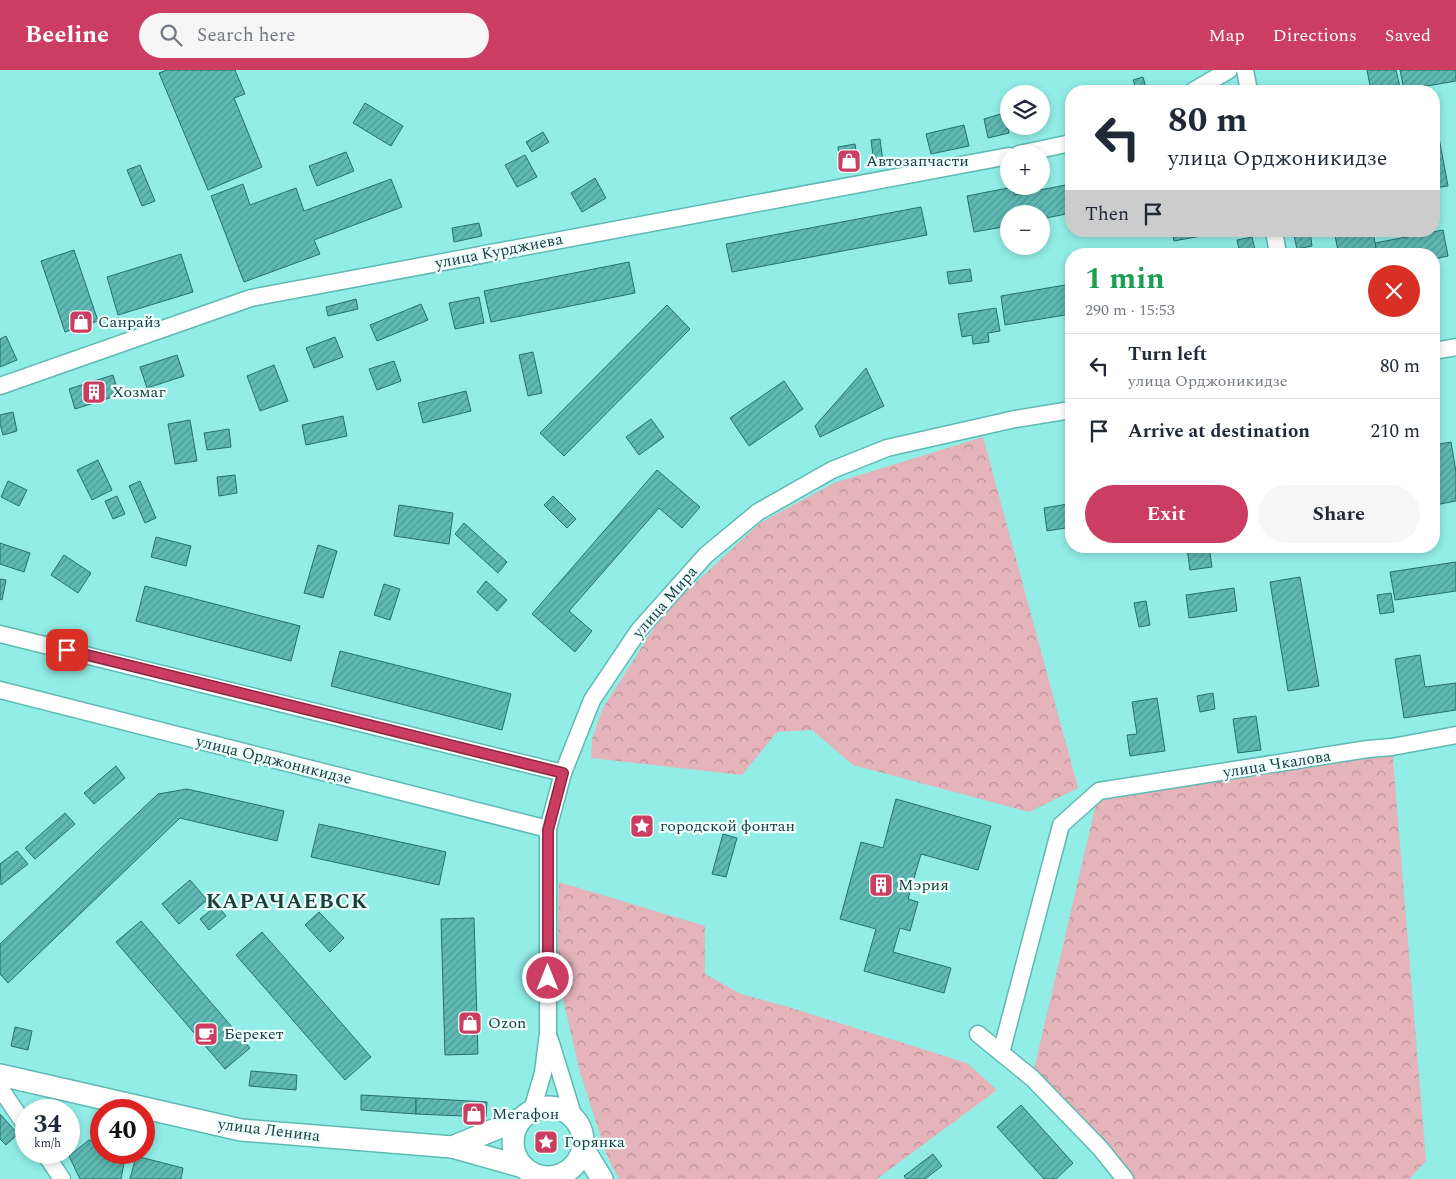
<!DOCTYPE html>
<html lang="en">
<head>
<meta charset="utf-8">
<style>
  body { margin:0; font-family:Spectral,serif; background:#f6f6f7; color:#1f2937; height:100vh; display:flex; flex-direction:column; font-size:19px; white-space:nowrap }
  * { box-sizing:border-box; margin:0 }
  p { font-size:16px; color:#747a83 }
  .icon { flex:none; width:28px; height:28px; fill:none; stroke:currentColor; stroke-width:2; stroke-linecap:round; stroke-linejoin:round }
  .map { position:relative; flex:1; overflow:hidden }
  .drawer { position:absolute; left:1065px; top:178px; width:375px; height:305px; display:flex; flex-direction:column; background:#fff; border-radius:20px; box-shadow:0 2px 8px #0003 }
  .drawer>* { flex:none }
  .guide { position:absolute; left:1065px; top:15px; width:375px; height:152px; border-radius:20px; box-shadow:0 2px 8px #0003; background:#fff; color:#1f2937; overflow:hidden }
  .fabs { position:absolute; left:1000px; top:15px; display:grid; gap:10px }
  .fabs a { display:grid; place-items:center; width:50px; height:50px; border-radius:50%; background:#fff; box-shadow:0 2px 8px #0003; font-size:25px }
  .speed { position:absolute; left:15px; top:1029px; display:flex; gap:10px; font-size:25px; font-weight:700; text-align:center }
  .speed>* { display:grid; place-content:center; width:65px; height:65px; border-radius:50%; background:#fff; box-shadow:0 2px 8px #0003; line-height:1 }
  .speed small { font-size:12px; font-weight:400 }
  .speed .limit { border:8px solid #d22; background:#fff; color:#111 }
  .pin { position:absolute; display:grid; place-items:center; width:42px; height:42px; color:#fff; margin:-21px; border-radius:10px; box-shadow:0 2px 8px #0006 }
  .me { position:absolute; width:55px; margin:-28px; rotate:0deg; stroke-linejoin:round; filter:drop-shadow(0 0 4px #0008) }
  .turn { display:flex; align-items:center; gap:18px; height:105px; padding:0 20px; font-size:22px }
  .turn .icon { width:65px; height:65px; stroke-width:2.5 }
  .turn b { display:block; font-size:35px; line-height:42px }
  .then { display:flex; align-items:center; height:48px; padding:0 20px; background:#0003; gap:10px; font-size:19px }
  .round { display:grid; place-items:center; flex:none; width:52px; height:52px; border-radius:26px; background:#f6f6f7 }
  .headline { display:flex; align-items:center; justify-content:space-between; height:85px; padding:0 20px }
  h1 { font-size:30px; font-weight:700; line-height:38px; color:#1e9e55 }
  .primary-button { display:flex; gap:10px; margin-top:auto; padding:10px 20px }
  .primary-button a { flex:1; height:58px; border-radius:30px; background:#cc3d62; color:#fff; font-size:20px; font-weight:700; line-height:58px; text-align:center }
  .primary-button a+a { background:#f6f6f7; color:#1f2937 }
  ul { padding:0; list-style:none }
  li { display:flex; align-items:center; gap:15px; height:65px; padding:0 20px; border-top:1px solid #e0e1e3 }
  li div { flex:1 }
  li b { display:block; font-size:19px }
  li em { font-style:normal }
  header { display:flex; align-items:center; gap:30px; box-sizing:border-box; height:70px; padding:0 25px; background:#cc3d62; color:#fff }
  header strong { font-size:24px }
  nav { display:flex; gap:28px; margin-inline-start:auto; font-size:18px }
  .search { width:350px; height:45px; background:#f6f6f7; display:flex; align-items:center; gap:12px; box-sizing:border-box; padding:0 18px; border-radius:28px; color:#747a83; font-size:19px }
  .map>svg:first-child { display:block }
  .forest { fill:url(#forest-crowns) }
  .building { fill:url(#building-hatch); stroke:#29706c }
  .lines { fill:none; stroke-linecap:round; stroke-linejoin:round }
  .minor-casing { stroke:#5ebab3; stroke-width:19 }
  .major-casing { stroke:#5ebab3; stroke-width:24 }
  .minor { stroke:#fff; stroke-width:16 }
  .major { stroke:#fff; stroke-width:21 }
  .route-casing { stroke:#852840; stroke-width:12 }
  .route { stroke:#cc3d62; stroke-width:9 }
  .labels { text-anchor:middle; dominant-baseline:central; stroke-width:4.5; stroke-linejoin:round; paint-order:stroke }
  .poi-label { font-size:16px; fill:#1a403e; stroke:#eefffd; text-anchor:start }
  .street-label { font-size:16px; fill:#1a403e; stroke:#eefffd }
  .district-label { font-size:21px; font-weight:bold; letter-spacing:1px; fill:#1a403e; stroke:#eefffd }
</style>
</head>
<body>
<header>
<strong>Beeline</strong>
<div class="search"><svg class="icon" aria-label="search" viewBox="0 0 24 24"><circle cx="10" cy="10" r="6"/><path d="M15 15l6 6"/></svg>Search here</div>
<nav><a>Map</a><a>Directions</a><a>Saved</a></nav>
</header>
<div class="map">
<svg width="1456" height="1109" viewBox="0 0 1456 1109">
  <defs>
    <pattern id="forest-crowns" width="20" height="18" patternUnits="userSpaceOnUse" patternTransform="scale(1.25)"><rect width="20" height="18" fill="#e5b3ba"/><path d="M2 6a3 3 0 1 1 6 0M12 15a3 3 0 1 1 6 0" fill="none" stroke="#b99399"/></pattern>
    <pattern id="building-hatch" width="6" height="6" patternUnits="userSpaceOnUse" patternTransform="scale(1.25)"><rect width="6" height="6" fill="#5fbab4"/><path d="M-1 1l2-2M0 6l6-6M5 7l2-2" fill="none" stroke="#4e9994"/></pattern>
  </defs>
  <rect width="100%" height="100%" fill="#91ede6"/>
  <g class="forest">
    <polygon points="983,367 1078,718 1029,742 853,695 812,660 777,662 742,705 591,688 592,669 603,638 664,542 760,453 834,413"/>
    <polygon points="1392,677 1426,1091 1409,1109 1125,1109 1032,1008 1099,721"/>
    <polygon points="559,812 705,856 705,904 741,924 785,936 967,993 997,1020 877,1109 619,1109 607,1086 580,1002 557,903"/>
  </g>
  <g class="building">
    <polygon points="167,0 235,0 245,24 234,28 262,97 208,120 159,3"/>
    <polygon points="1367,0 1396,0 1401,21 1371,21"/>
    <polygon points="1400,0 1456,0 1456,11 1404,20"/>
    <polygon points="1143,7 1147,21 1137,21 1133,10"/>
    <polygon points="365,33 403,56 391,76 353,53"/>
    <polygon points="1004,43 1009,63 988,68 984,49"/>
    <polygon points="964,55 969,76 931,84 926,64"/>
    <polygon points="543,62 549,72 532,82 526,72"/>
    <polygon points="1439,68 1448,116 1434,118 1434,69"/>
    <polygon points="880,69 883,92 874,94 871,70"/>
    <polygon points="855,74 858,96 841,99 838,77"/>
    <polygon points="346,82 354,101 317,116 309,96"/>
    <polygon points="525,85 537,107 517,117 505,95"/>
    <polygon points="140,95 155,131 142,136 127,100"/>
    <polygon points="595,108 606,128 582,142 571,123"/>
    <polygon points="391,109 402,137 314,170 320,184 244,212 211,126 243,114 250,135 296,118 304,141"/>
    <polygon points="1071,114 1071,143 1041,149 1041,144 1009,144 1009,156 974,162 967,126 1013,117 1014,125"/>
    <polygon points="921,137 927,165 732,202 726,174"/>
    <polygon points="479,153 482,166 454,172 452,158"/>
    <polygon points="1443,160 1448,186 1434,189 1434,184 1377,184 1375,173"/>
    <polygon points="1172,161 1228,161 1174,171"/>
    <polygon points="1293,161 1310,161 1312,176 1297,179"/>
    <polygon points="1334,161 1373,161 1377,184 1315,184 1338,180"/>
    <polygon points="1252,167 1256,184 1240,184 1237,170"/>
    <polygon points="74,180 98,251 65,262 41,191"/>
    <polygon points="181,184 193,222 118,245 107,207"/>
    <polygon points="629,192 635,223 491,252 484,221"/>
    <polygon points="970,199 972,211 949,214 947,202"/>
    <polygon points="1071,214 1071,244 1005,255 1001,226"/>
    <polygon points="479,227 484,253 455,259 449,233"/>
    <polygon points="356,229 358,239 328,246 326,237"/>
    <polygon points="421,234 428,250 377,271 370,255"/>
    <polygon points="667,235 690,259 564,386 540,363"/>
    <polygon points="996,238 1000,261 988,263 989,272 973,274 972,265 962,267 958,244"/>
    <polygon points="6,266 17,290 0,297 0,269"/>
    <polygon points="335,267 343,287 314,298 306,278"/>
    <polygon points="533,282 542,323 528,326 519,285"/>
    <polygon points="177,285 184,306 147,318 140,297"/>
    <polygon points="394,291 401,311 377,320 369,299"/>
    <polygon points="274,295 288,331 260,341 247,306"/>
    <polygon points="866,298 884,336 820,367 815,356"/>
    <polygon points="113,305 119,325 75,339 69,319"/>
    <polygon points="784,311 803,339 749,376 730,348"/>
    <polygon points="466,321 471,341 423,353 418,333"/>
    <polygon points="13,342 17,361 3,365 0,354 0,345"/>
    <polygon points="343,346 347,366 306,375 302,355"/>
    <polygon points="651,349 664,367 639,385 626,367"/>
    <polygon points="190,350 197,391 175,394 168,354"/>
    <polygon points="229,359 231,377 207,380 204,363"/>
    <polygon points="1451,372 1456,402 1456,431 1435,435 1434,375"/>
    <polygon points="98,390 112,420 92,430 77,400"/>
    <polygon points="657,400 700,437 682,458 659,438 569,541 592,561 575,582 532,544"/>
    <polygon points="235,405 237,423 219,426 217,407"/>
    <polygon points="8,411 27,420 19,436 1,427"/>
    <polygon points="140,411 156,448 145,453 129,416"/>
    <polygon points="117,426 125,444 113,449 105,431"/>
    <polygon points="553,426 576,449 567,458 544,435"/>
    <polygon points="1068,434 1071,457 1047,461 1044,438"/>
    <polygon points="399,435 453,443 449,474 394,466"/>
    <polygon points="464,453 507,492 498,503 455,464"/>
    <polygon points="156,467 191,476 186,496 151,487"/>
    <polygon points="0,473 30,483 24,502 0,494"/>
    <polygon points="318,475 337,481 323,528 304,523"/>
    <polygon points="1196,476 1209,476 1212,497 1190,500 1187,478"/>
    <polygon points="64,485 91,503 78,523 51,505"/>
    <polygon points="1456,492 1456,521 1395,530 1390,502"/>
    <polygon points="1300,507 1319,616 1288,621 1270,512"/>
    <polygon points="0,509 6,510 2,530 0,529"/>
    <polygon points="486,511 507,530 497,541 477,522"/>
    <polygon points="384,514 400,519 390,550 374,545"/>
    <polygon points="145,516 300,556 291,591 136,551"/>
    <polygon points="1234,518 1237,541 1189,548 1186,525"/>
    <polygon points="1391,523 1394,542 1380,544 1377,525"/>
    <polygon points="1146,531 1150,555 1139,557 1134,533"/>
    <polygon points="340,581 511,624 502,660 331,616"/>
    <polygon points="1420,585 1425,617 1456,613 1456,640 1404,648 1395,589"/>
    <polygon points="1213,623 1215,639 1200,642 1197,626"/>
    <polygon points="1157,628 1165,681 1130,686 1127,665 1137,664 1132,632"/>
    <polygon points="1256,646 1261,680 1238,683 1233,649"/>
    <polygon points="116,696 125,708 94,734 84,723"/>
    <polygon points="187,719 284,741 277,771 180,748 8,913 0,904 0,874 158,724"/>
    <polygon points="896,729 991,756 978,800 921,784 908,829 918,832 910,861 900,858 893,882 951,898 944,923 864,901 876,859 840,849 861,772 883,778"/>
    <polygon points="65,743 75,754 35,789 25,778"/>
    <polygon points="319,754 446,782 439,815 311,787"/>
    <polygon points="723,764 737,768 726,807 712,804"/>
    <polygon points="17,781 28,794 1,815 0,794"/>
    <polygon points="190,810 207,830 179,854 162,834"/>
    <polygon points="217,835 226,846 209,860 200,849"/>
    <polygon points="319,842 344,868 330,882 305,855"/>
    <polygon points="474,848 478,984 445,985 441,849"/>
    <polygon points="141,851 250,978 225,999 116,872"/>
    <polygon points="262,862 371,987 345,1010 236,885"/>
    <polygon points="15,957 32,961 28,980 11,976"/>
    <polygon points="251,1001 297,1005 296,1020 249,1016"/>
    <polygon points="361,1025 416,1028 416,1044 361,1040"/>
    <polygon points="416,1028 487,1032 486,1047 416,1044"/>
    <polygon points="1021,1035 1073,1093 1056,1109 1044,1109 997,1057"/>
    <polygon points="0,1044 18,1064 6,1075 0,1069"/>
    <polygon points="89,1070 101,1073 101,1082 126,1082 121,1109 80,1109 69,1086"/>
    <polygon points="933,1084 942,1096 925,1109 906,1109 904,1106"/>
    <polygon points="136,1086 183,1098 181,1109 130,1109"/>
  </g>
  <g class="lines">
    <g class="minor-casing">
      <g id="minor">
        <polyline points="1245,0 1249,21"/>
        <polyline points="1193,21 1229,0"/>
        <polyline points="1019,84 1071,73"/>
        <polyline points="1274,161 1278,184"/>
        <polyline points="1434,281 1456,277"/>
        <polyline points="0,316 251,228 1009,86"/>
        <polyline points="0,564 563,703"/>
        <polyline points="0,620 548,759"/>
        <polyline points="978,964 1032,1008 1100,1078 1125,1109"/>
        <polyline points="550,970 574,1048"/>
        <polyline points="1001,983 1061,755 1099,721 1368,679 1392,677 1456,665"/>
        <polyline points="0,1018 26,1056"/>
        <polyline points="532,1040 543,1003 548,963 548,759 563,703 592,630 639,560 706,485 758,442 832,400 887,378 1015,349 1071,340"/>
        <polyline points="44,1082 62,1109"/>
      </g>
    </g>
    <g class="major-casing">
      <g id="major">
        <polyline points="0,1005 241,1060 452,1077 523,1097"/>
        <circle cx="548" cy="1072" r="35"/>
        <polyline points="452,1077 520,1049"/>
        <polyline points="583,1078 602,1109"/>
      </g>
    </g>
    <use href="#minor" class="minor"/>
    <use href="#major" class="major"/>
  </g>
  <g class="lines">
    <g class="route-casing">
      <polyline id="route" points="67,580 563,703 548,760 548,908"/>
    </g>
    <use href="#route" class="route"/>
  </g>
  <defs>
    <g id="shop-square" transform="scale(1.25)"><rect x="-9" y="-9" width="18" height="18" rx="4" fill="#cc3d62" stroke="#eefffd"/><path d="M-5-2.5h2.3a2.7 3.5 0 0 1 5.4 0H5L5.5 6h-11ZM-1.5-2.5h3a1.5 2.3 0 0 0-3 0Z" fill="#fff"/></g>
    <g id="building-square" transform="scale(1.25)"><rect x="-9" y="-9" width="18" height="18" rx="4" fill="#cc3d62" stroke="#eefffd"/><path d="M-4-6H4V6H1V3H-1V6H-4ZM-2.5-4.3h1.7v1.8h-1.7ZM.8-4.3h1.7v1.8H.8ZM-2.5-1h1.7V.8h-1.7ZM.8-1h1.7V.8H.8Z" fill="#fff"/></g>
    <g id="sight-square" transform="scale(1.25)"><rect x="-9" y="-9" width="18" height="18" rx="4" fill="#cc3d62" stroke="#eefffd"/><path d="M0-6L1.8-2.2L6-1.7L2.9 1.2L3.7 5.4L0 3.3L-3.7 5.4L-2.9 1.2L-6-1.7L-1.8-2.2Z" fill="#fff"/></g>
    <g id="cafe-square" transform="scale(1.25)"><rect x="-9" y="-9" width="18" height="18" rx="4" fill="#cc3d62" stroke="#eefffd"/><path d="M-5.5-4.5H6V0H3Q3 3.5 0 3.5H-2.5Q-5.5 3.5-5.5 0ZM3-3.2v2h1.7v-2ZM-6 4.5H4V6H-6Z" fill="#fff"/></g>
  </defs>
  <g fill-rule="evenodd">
    <use href="#shop-square" x="849" y="91"/>
    <use href="#shop-square" x="81" y="252"/>
    <use href="#building-square" x="94" y="322"/>
    <use href="#sight-square" x="642" y="756"/>
    <use href="#building-square" x="881" y="815"/>
    <use href="#shop-square" x="470" y="953"/>
    <use href="#cafe-square" x="206" y="964"/>
    <use href="#shop-square" x="474" y="1044"/>
    <use href="#sight-square" x="546" y="1072"/>
  </g>
  <g class="labels">
    <g class="poi-label">
      <text x="866" y="91">Автозапчасти</text>
      <text x="98" y="252">Санрайз</text>
      <text x="112" y="322">Хозмаг</text>
      <text x="660" y="756">городской фонтан</text>
      <text x="898" y="815">Мэрия</text>
      <text x="488" y="953">Ozon</text>
      <text x="224" y="964">Берекет</text>
      <text x="492" y="1044">Мегафон</text>
      <text x="564" y="1072">Горянка</text>
    </g>
    <g class="street-label">
      <text transform="translate(499 181) rotate(-11)">улица Курджиева</text>
      <text transform="translate(665 532) rotate(-49)">улица Мира</text>
      <text transform="translate(274 690) rotate(14)">улица Орджоникидзе</text>
      <text transform="translate(1277 694) rotate(-9)">улица Чкалова</text>
      <text transform="translate(269 1060) rotate(7)">улица Ленина</text>
    </g>
    <g class="district-label">
      <text x="287" y="832">КАРАЧАЕВСК</text>
    </g>
  </g>
</svg>
<div class="fabs">
<a><svg class="icon" aria-label="layers" viewBox="0 0 24 24"><path d="M12 4l9 5-9 5-9-5zM3 14l9 5 9-5"/></svg></a>
<a>+</a>
<a>−</a>
</div>
<div class="speed"><div>34<small>km/h</small></div><div class="limit">40</div></div>
<div class="pin" style="left:67px;top:580px;background:#d93025"><svg class="icon" aria-label="arrive" viewBox="0 0 24 24"><path d="M6 21V4h12l-3 4 3 4H6"/></svg></div>
<svg class="me" style="left:548px;top:908px" viewBox="-20 -20 40 40"><circle r="17" fill="#cc3d62" stroke="#fff" stroke-width="3"/><path d="M0-11L8 9 0 5-8 9z" fill="#fff"/></svg>
<div class="guide">
<div class="turn"><svg class="icon" aria-label="left" viewBox="0 0 24 24"><path d="M17 20v-9H6M10 6l-5 5 5 5"/></svg><div><b>80 m</b>улица Орджоникидзе</div></div>
<div class="then">Then<svg class="icon" aria-label="arrive" viewBox="0 0 24 24"><path d="M6 21V4h12l-3 4 3 4H6"/></svg></div>
</div>
<section class="drawer">
<div class="headline"><div><h1>1 min</h1><p>290 m · 15:53</p></div><a class="round" style="background:#d93025;color:#fff"><svg class="icon" aria-label="close" viewBox="0 0 24 24"><path d="M6 6l12 12M18 6L6 18"/></svg></a></div>
<ul>
<li><svg class="icon" aria-label="left" viewBox="0 0 24 24"><path d="M17 20v-9H6M10 6l-5 5 5 5"/></svg><div><b>Turn left</b><p>улица Орджоникидзе</p></div><em>80 m</em></li>
<li><svg class="icon" aria-label="arrive" viewBox="0 0 24 24"><path d="M6 21V4h12l-3 4 3 4H6"/></svg><div><b>Arrive at destination</b></div><em>210 m</em></li>
</ul>
<div class="primary-button"><a>Exit</a><a>Share</a></div>
</section>
</div>
</body>
</html>
